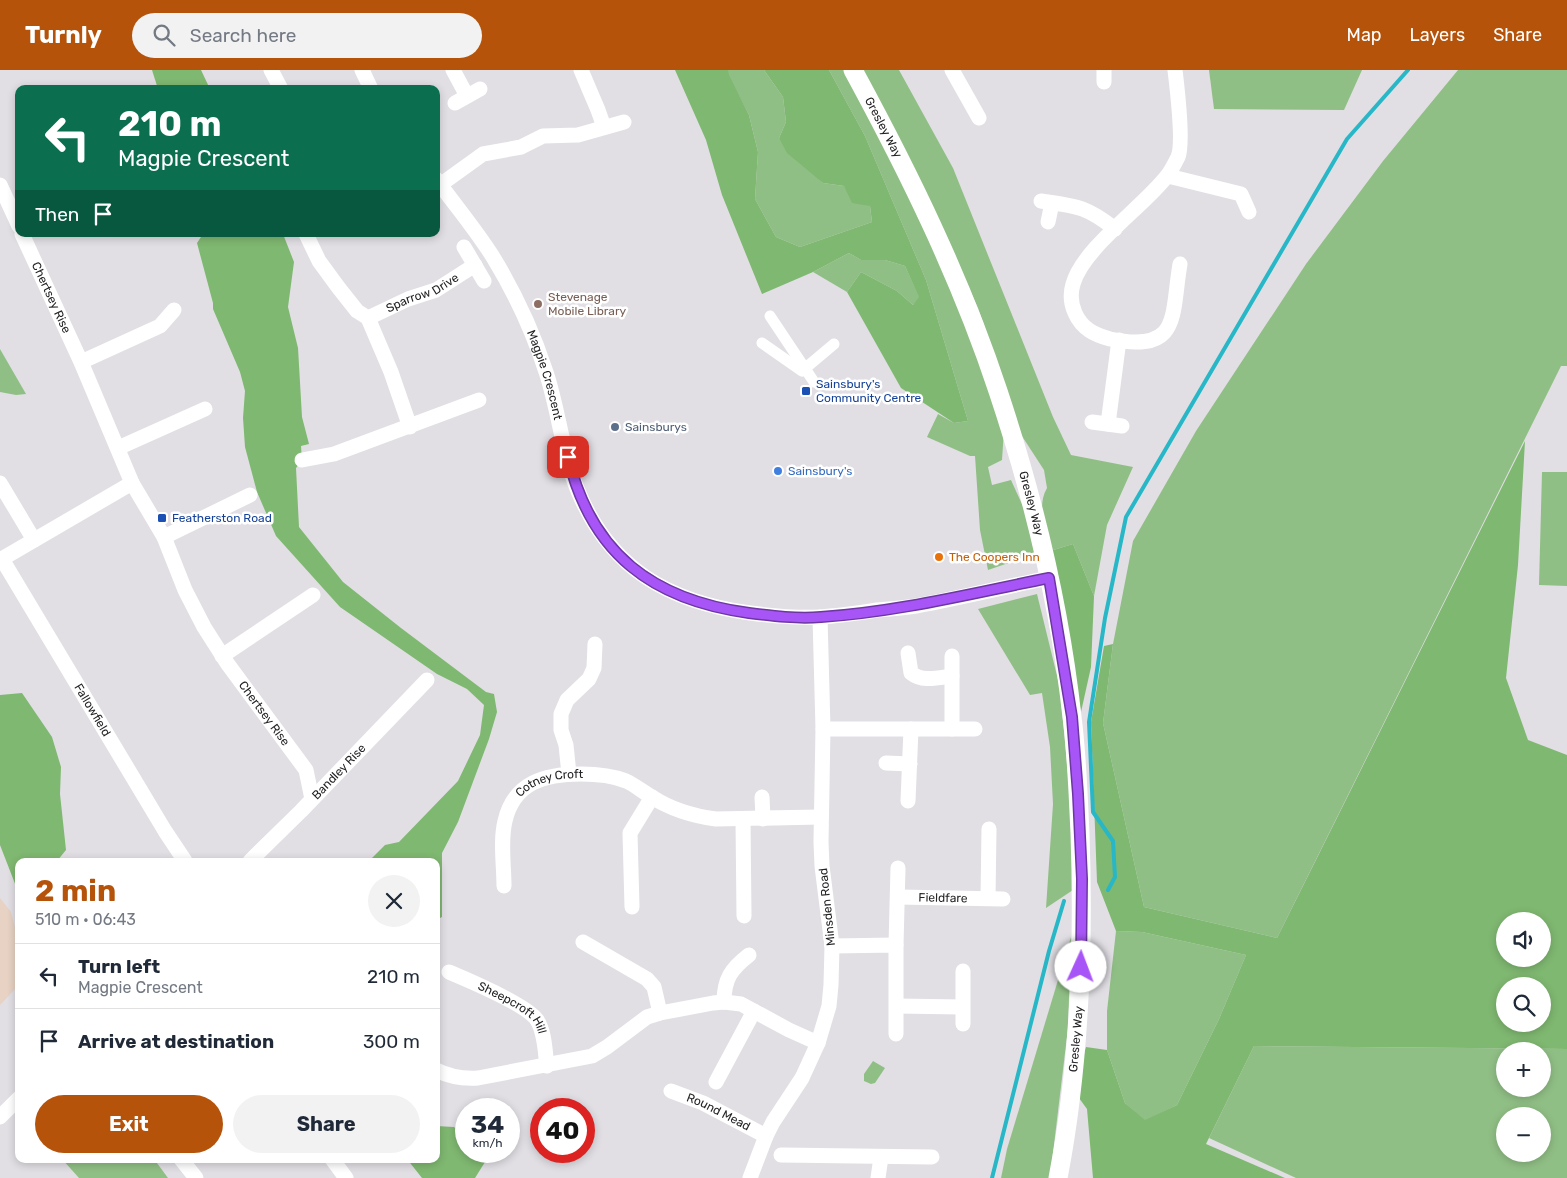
<!DOCTYPE html>
<html lang="en">
<head>
<meta charset="utf-8">
<style>
  body { margin:0; font-family:Rubik,sans-serif; background:#f2f2f3; color:#1f2937; height:100vh; display:flex; flex-direction:column; font-size:19px; white-space:nowrap }
  * { box-sizing:border-box; margin:0 }
  p { font-size:16px; color:#747a83 }
  .icon { flex:none; width:28px; height:28px; fill:none; stroke:currentColor; stroke-width:2; stroke-linecap:round; stroke-linejoin:round }
  .map { position:relative; flex:1; overflow:hidden }
  .details { position:absolute; left:15px; top:788px; width:425px; height:305px; display:flex; flex-direction:column; background:#fff; border-radius:10px; box-shadow:0 2px 8px #0003 }
  .details>* { flex:none }
  .hud { position:absolute; left:15px; top:15px; width:425px; height:152px; border-radius:10px; box-shadow:0 2px 8px #0003; background:#0b6e4f; color:#fff; overflow:hidden }
  .fabs { position:absolute; left:1496px; top:842px; display:grid; gap:10px }
  .fabs a { display:grid; place-items:center; width:55px; height:55px; border-radius:50%; background:#fff; box-shadow:0 2px 8px #0003; font-size:25px }
  .speed { position:absolute; left:455px; top:1028px; display:flex; gap:10px; font-size:25px; font-weight:700; text-align:center }
  .speed>* { display:grid; place-content:center; width:65px; height:65px; border-radius:50%; background:#fff; box-shadow:0 2px 8px #0003; line-height:1 }
  .speed small { font-size:12px; font-weight:400 }
  .speed .limit { border:8px solid #d22; background:#fff; color:#111 }
  .pin { position:absolute; display:grid; place-items:center; width:42px; height:42px; color:#fff; margin:-21px; border-radius:10px; box-shadow:0 2px 8px #0006 }
  .me { position:absolute; width:55px; margin:-28px; rotate:2deg; stroke-linejoin:round; filter:drop-shadow(0 0 4px #0008) }
  .turn { display:flex; align-items:center; gap:18px; height:105px; padding:0 20px; font-size:22px }
  .turn .icon { width:65px; height:65px; stroke-width:2.5 }
  .turn b { display:block; font-size:35px; line-height:42px }
  .then { display:flex; align-items:center; height:48px; padding:0 20px; background:#0003; gap:10px; font-size:19px }
  .round { display:grid; place-items:center; flex:none; width:52px; height:52px; border-radius:26px; background:#f2f2f3 }
  .headline { display:flex; align-items:center; justify-content:space-between; height:85px; padding:0 20px }
  h1 { font-size:30px; font-weight:700; line-height:38px; color:#b45309 }
  .action { display:flex; gap:10px; margin-top:auto; padding:10px 20px }
  .action a { flex:1; height:58px; border-radius:30px; background:#b45309; color:#fff; font-size:20px; font-weight:700; line-height:58px; text-align:center }
  .action a+a { background:#f2f2f3; color:#1f2937 }
  ul { padding:0; list-style:none }
  li { display:flex; align-items:center; gap:15px; height:65px; padding:0 20px; border-top:1px solid #e0e1e3 }
  li div { flex:1 }
  li b { display:block; font-size:19px }
  li em { font-style:normal }
  header { display:flex; align-items:center; gap:30px; box-sizing:border-box; height:70px; padding:0 25px; background:#b45309; color:#fff }
  header strong { font-size:24px }
  nav { display:flex; gap:28px; margin-inline-start:auto; font-size:18px }
  .search { width:350px; height:45px; background:#f2f2f3; display:flex; align-items:center; gap:12px; box-sizing:border-box; padding:0 18px; border-radius:28px; color:#747a83; font-size:19px }
  .map>svg:first-child { display:block }
  .education { fill:#e7d2c4 }
  .green { fill:#90bf85; fill-rule:evenodd }
  .forest { fill:#7fb871; fill-rule:evenodd }
  .lines { fill:none; stroke-linecap:round; stroke-linejoin:round }
  .stream { stroke:#28b7c7; stroke-width:4 }
  .pedestrian { stroke:#fff; stroke-width:11 }
  .minor { stroke:#fff; stroke-width:15 }
  .tertiary { stroke:#fff; stroke-width:19 }
  .route-casing { stroke:#6d37a1; stroke-width:12 }
  .route { stroke:#a855f7; stroke-width:9 }
  .education-dot { fill:#8d6e63; stroke:#fff; stroke-width:2 }
  .transit-dot { fill:#1a4fb4; stroke:#fff; stroke-width:2 }
  .service-dot { fill:#5c6f8a; stroke:#fff; stroke-width:2 }
  .shop-dot { fill:#3f7fe0; stroke:#fff; stroke-width:2 }
  .food-dot { fill:#e8710a; stroke:#fff; stroke-width:2 }
  .labels { text-anchor:middle; dominant-baseline:central; stroke-width:5; stroke-linejoin:round; paint-order:stroke }
  .street-label { font-size:12px; fill:#242426; stroke:#fff }
  .education-label { font-size:12px; fill:#785e54; stroke:#fff; text-anchor:start }
  .transit-label { font-size:12px; fill:#164399; stroke:#fff; text-anchor:start }
  .service-label { font-size:12px; fill:#4e5e75; stroke:#fff; text-anchor:start }
  .shop-label { font-size:12px; fill:#366cbe; stroke:#fff; text-anchor:start }
  .food-label { font-size:12px; fill:#c56008; stroke:#fff; text-anchor:start }
</style>
</head>
<body>
<header>
<strong>Turnly</strong>
<div class="search"><svg class="icon" aria-label="search" viewBox="0 0 24 24"><circle cx="10" cy="10" r="6"/><path d="M15 15l6 6"/></svg>Search here</div>
<nav><a>Map</a><a>Layers</a><a>Share</a></nav>
</header>
<div class="map">
<svg width="1567" height="1108" viewBox="0 0 1567 1108">
  <rect width="100%" height="100%" fill="#e1dfe4"/>
  <polygon class="education" points="0,828 11,842 19,872 19,915 0,935"/>
  <g class="green">
    <polygon points="728,0 764,0 783,27 786,52 779,68 823,113 844,116 870,136 872,152 800,177 776,167 755,129 758,82 749,45 728,5"/>
    <polygon points="829,0 845,0 872,49 955,226 1004,360 1002,390 988,397 992,415 1011,410 1026,443 1035,484 988,500 980,460 975,386 970,386 927,367 938,344 954,353 968,351 926,210 865,66"/>
    <path d="M861,0H899L953,98L1053,347L1071,385L1133,397L1107,455L1094,526L1073,474L1050,481C1046,461 1036,437 1047,418L1044,400L1018,360L1004,312L978,238L932,135Z"/>
    <polygon points="1209,0 1362,0 1344,40 1214,39"/>
    <polygon points="1458,0 1567,0 1567,296 1561,296 1277,868 1144,837 1103,653 1113,574 1133,471 1196,361 1306,194 1383,91"/>
    <polygon points="849,183 861,190 885,190 905,196 920,228 913,235 897,221 861,202 847,222 813,202"/>
    <polygon points="0,279 26,324 16,325 0,322"/>
    <polygon points="1542,402 1567,402 1567,516 1539,515"/>
    <polygon points="1037,524 1060,618 1070,727 1073,820 1046,838 1053,734 1050,677 1042,623 1030,625 978,539"/>
    <polygon points="1116,861 1142,862 1246,885 1219,949 1177,1035 1145,1051 1125,1033 1107,980 1107,941"/>
    <polygon points="1071,867 1068,958 1050,1108 1001,1108 1007,1079"/>
    <path d="M1254,976L1567,979V1108H1296L1209,1068ZM1505,981H1542V1019H1505ZM1505,1046H1542V1084H1505Z"/>
    <polygon points="873,991 885,998 875,1013 871,1014 864,1011 864,1004"/>
    <polygon points="62,1089 154,1089 168,1108 79,1108"/>
  </g>
  <g class="forest">
    <polygon points="152,0 201,0 210,19 158,19"/>
    <polygon points="675,0 728,0 729,5 749,45 758,82 755,129 776,167 800,177 872,152 870,136 852,133 844,116 823,113 787,83 779,68 786,52 783,27 764,0 829,0 865,66 926,210 968,351 954,353 901,318 847,222 861,202 897,221 913,235 919,227 905,196 885,190 861,190 849,183 813,202 762,224 722,125 706,70"/>
    <polygon points="203,164 283,164 294,192 288,237 298,278 302,347 309,374 301,376 302,391 296,398 299,457 343,512 401,558 486,622 494,624 497,642 489,669 458,752 442,783 442,847 436,850 436,791 369,791 385,775 399,772 458,711 480,665 484,635 467,619 437,604 340,537 276,466 257,422 245,377 243,348 245,321 240,302 213,239 213,233 197,173"/>
    <path d="M1525,371L1518,495L1506,608L1528,670L1567,685V979L1254,976L1206,1074L1285,1108H1093L1087,1039L1079,1028L1078,1005L1086,977L1107,980L1125,1033L1145,1050L1177,1035L1219,949L1246,885L1142,862L1116,861L1097,812L1091,652L1104,576L1113,574L1103,653L1144,837L1277,868ZM1505,851H1542V889H1505ZM1505,916H1542V954H1505Z"/>
    <polygon points="1073,474 1094,526 1091,597 1081,642 1050,481"/>
    <polygon points="22,623 52,667 61,697 60,724 66,780 57,791 19,791 19,824 0,775 0,625"/>
    <polygon points="436,1056 454,1057 466,1068 466,1081 485,1081 490,1084 475,1108 422,1108 407,1089 436,1089"/>
  </g>
  <g class="lines">
    <g class="stream">
      <polyline points="1108,820 1115,807 1113,771 1093,742 1089,652 1105,548 1126,447 1347,69 1408,0"/>
      <polyline points="992,1108 1049,881 1064,831"/>
    </g>
    <g class="pedestrian">
      <polyline points="770,246 814,312"/>
      <polyline points="762,273 802,301 834,274"/>
    </g>
    <g class="minor">
      <polyline points="271,0 281,19"/>
      <polyline points="362,0 371,19"/>
      <polyline points="453,0 467,26"/>
      <polyline points="581,0 598,40 604,57"/>
      <polyline points="952,0 979,48"/>
      <polyline points="1104,0 1104,12"/>
      <path d="M1175,0C1177,17 1184,73 1178,87C1175,93 1171,101 1167,106C1143,137 1083,178 1073,214C1070,224 1071,234 1075,243C1082,259 1095,265 1110,269C1181,283 1171,247 1180,194"/>
      <polyline points="455,33 480,19"/>
      <polyline points="1168,106 1241,124 1249,142"/>
      <path id="s1" d="M436,109C455,135 476,160 493,187C515,223 533,262 546,302C559,341 562,383 578,421C610,499 669,532 750,543C773,546 797,548 820,547C839,546 858,543 877,540C890,539 903,538 916,536C960,528 1004,517 1049,508"/>
      <polyline points="0,115 19,156"/>
      <polyline points="440,115 483,84 521,77 543,66 578,65 624,52"/>
      <path d="M1041,131C1076,136 1086,136 1115,159"/>
      <polyline points="1048,152 1052,133"/>
      <path id="s2" d="M22,164L81,292L132,413L164,467L185,520L204,557L227,593L306,700L312,729"/>
      <polyline points="306,164 319,191 338,217 357,241 368,248 391,302 410,357"/>
      <polyline points="464,177 484,211"/>
      <path id="s3" d="M368,248L408,229L436,220L475,195"/>
      <polyline points="81,292 160,256 174,240"/>
      <polyline points="1092,352 1122,356"/>
      <polyline points="1108,354 1119,270"/>
      <polyline points="118,378 205,339"/>
      <polyline points="302,390 334,384 479,330"/>
      <polyline points="0,413 34,470"/>
      <polyline points="164,467 250,425"/>
      <path id="s4" d="M2,489L165,761L185,791"/>
      <polyline points="0,490 132,413"/>
      <path d="M908,583L911,603C922,612 937,608 952,606"/>
      <polyline points="222,586 313,525"/>
      <polyline points="823,659 975,659"/>
      <polyline points="952,659 952,586"/>
      <polyline points="886,693 910,694"/>
      <polyline points="569,704 566,675 561,660 561,644 567,630 589,609 594,598 595,574"/>
      <polyline points="762,727 763,749"/>
      <polyline points="908,731 911,659"/>
      <polyline points="743,749 744,846"/>
      <path id="s5" d="M250,791L301,741L427,610"/>
      <path id="s6" d="M504,816C504,795 500,771 505,751C514,712 545,704 581,704C596,704 611,705 626,711C635,715 643,722 652,727C672,740 693,746 716,749L821,747"/>
      <path id="s7" d="M898,827L1003,829"/>
      <polyline points="988,828 989,759"/>
      <polyline points="632,837 630,763 652,727"/>
      <polyline points="583,872 647,909 654,917 660,943"/>
      <polyline points="896,875 898,798"/>
      <polyline points="832,876 896,875 896,964"/>
      <path id="s8" d="M449,902C468,910 527,935 537,950C545,962 545,982 547,996"/>
      <path d="M724,932C724,909 731,899 749,885"/>
      <polyline points="897,936 962,937"/>
      <polyline points="963,954 963,901"/>
      <path d="M436,1000C450,1007 463,1009 478,1008L592,986L607,977L647,947L660,943L713,933L724,932L741,934L789,960L818,973"/>
      <polyline points="716,1012 754,941"/>
      <path id="s9" d="M671,1021L703,1033L766,1066"/>
      <polyline points="0,1047 19,1028"/>
      <polyline points="781,1085 932,1087"/>
      <polyline points="181,1089 196,1108"/>
      <polyline points="332,1089 346,1108"/>
      <polyline points="750,1108 766,1066 773,1052 802,1008 818,973 829,936 831,915 832,876 822,796 821,772 823,659 820,547"/>
      <polyline points="878,1108 881,1087"/>
    </g>
    <path class="tertiary" id="s10" d="M853,0C909,103 961,209 998,321C1033,426 1060,537 1072,647C1077,685 1078,724 1080,763C1084,878 1080,994 1058,1108"/>
  </g>
  <g class="lines">
    <g class="route-casing">
      <path id="route" d="M568,387C591,484 653,530 749,543C773,546 797,549 821,547C898,542 973,523 1049,508L1072,647L1078,724L1082,809L1081,897"/>
    </g>
    <use href="#route" class="route"/>
  </g>
  <circle class="education-dot" cx="538" cy="234" r="5"/>
  <g class="transit-dot">
    <rect x="801" y="316" width="10" height="10" rx="2.5"/>
    <rect x="157" y="443" width="10" height="10" rx="2.5"/>
  </g>
  <circle class="service-dot" cx="615" cy="357" r="5"/>
  <circle class="shop-dot" cx="778" cy="401" r="5"/>
  <circle class="food-dot" cx="939" cy="487" r="5"/>
  <g class="labels">
    <g class="street-label">
      <text stroke="none"><textPath href="#s10" startOffset="65">Gresley Way</textPath></text>
      <text stroke="none"><textPath href="#s3" startOffset="60">Sparrow Drive</textPath></text>
      <text stroke="none"><textPath href="#s2" startOffset="70">Chertsey Rise</textPath></text>
      <text stroke="none"><textPath href="#s1" startOffset="226">Magpie Crescent</textPath></text>
      <text stroke="none"><textPath href="#s10" startOffset="470">Gresley Way</textPath></text>
      <text stroke="none"><textPath href="#s4" startOffset="176">Fallowfield</textPath></text>
      <text stroke="none"><textPath href="#s2" startOffset="539">Chertsey Rise</textPath></text>
      <text stroke="none"><textPath href="#s5" startOffset="126">Bandley Rise</textPath></text>
      <text stroke="none"><textPath href="#s6" startOffset="130">Cotney Croft</textPath></text>
      <text stroke="none"><textPath href="#s7" startOffset="45">Fieldfare</textPath></text>
      <text transform="translate(827 837) rotate(-96)">Minsden Road</text>
      <text stroke="none"><textPath href="#s8" startOffset="74">Sheepcroft Hill</textPath></text>
      <text transform="translate(1076 969) rotate(-85)">Gresley Way</text>
      <text stroke="none"><textPath href="#s9" startOffset="52">Round Mead</textPath></text>
    </g>
    <g class="education-label">
      <text x="548" y="227">Stevenage<tspan x="548" dy="14">Mobile Library</tspan></text>
    </g>
    <g class="transit-label">
      <text x="816" y="314">Sainsbury's<tspan x="816" dy="14">Community Centre</tspan></text>
      <text x="172" y="448">Featherston Road</text>
    </g>
    <g class="service-label">
      <text x="625" y="357">Sainsburys</text>
    </g>
    <g class="shop-label">
      <text x="788" y="401">Sainsbury's</text>
    </g>
    <g class="food-label">
      <text x="949" y="487">The Coopers Inn</text>
    </g>
  </g>
</svg>
<div class="fabs">
<a><svg class="icon" aria-label="sound" viewBox="0 0 24 24"><path d="M4 9h4l5-4v14l-5-4H4zM17 9q2 3 0 6"/></svg></a>
<a><svg class="icon" aria-label="search" viewBox="0 0 24 24"><circle cx="10" cy="10" r="6"/><path d="M15 15l6 6"/></svg></a>
<a>+</a>
<a>−</a>
</div>
<div class="speed"><div>34<small>km/h</small></div><div class="limit">40</div></div>
<div class="pin" style="left:568px;top:387px;background:#d93025"><svg class="icon" aria-label="arrive" viewBox="0 0 24 24"><path d="M6 21V4h12l-3 4 3 4H6"/></svg></div>
<svg class="me" style="left:1081px;top:897px" viewBox="-20 -20 40 40"><circle r="19" fill="#fff"/><path d="M0-13L10 11 0 6-10 11z" fill="#a855f7"/></svg>
<div class="hud">
<div class="turn"><svg class="icon" aria-label="left" viewBox="0 0 24 24"><path d="M17 20v-9H6M10 6l-5 5 5 5"/></svg><div><b>210 m</b>Magpie Crescent</div></div>
<div class="then">Then<svg class="icon" aria-label="arrive" viewBox="0 0 24 24"><path d="M6 21V4h12l-3 4 3 4H6"/></svg></div>
</div>
<section class="details">
<div class="headline"><div><h1>2 min</h1><p>510 m · 06:43</p></div><a class="round"><svg class="icon" aria-label="close" viewBox="0 0 24 24"><path d="M6 6l12 12M18 6L6 18"/></svg></a></div>
<ul>
<li><svg class="icon" aria-label="left" viewBox="0 0 24 24"><path d="M17 20v-9H6M10 6l-5 5 5 5"/></svg><div><b>Turn left</b><p>Magpie Crescent</p></div><em>210 m</em></li>
<li><svg class="icon" aria-label="arrive" viewBox="0 0 24 24"><path d="M6 21V4h12l-3 4 3 4H6"/></svg><div><b>Arrive at destination</b></div><em>300 m</em></li>
</ul>
<div class="action"><a>Exit</a><a>Share</a></div>
</section>
</div>
</body>
</html>
